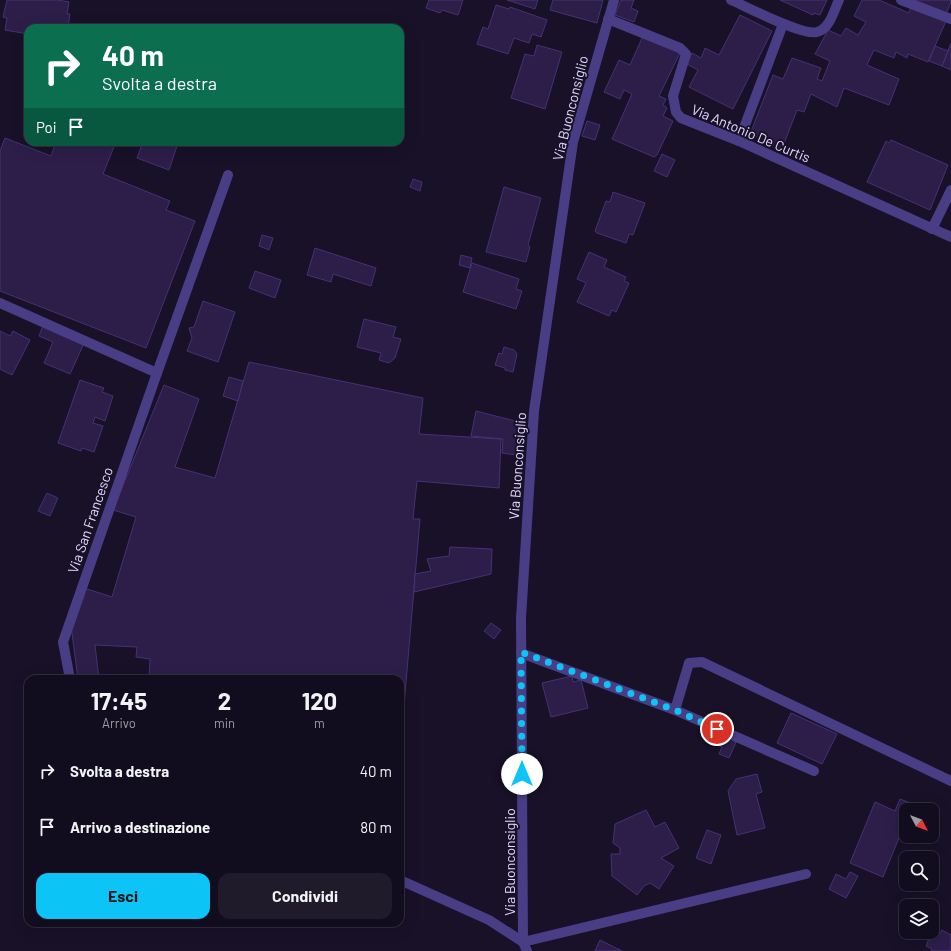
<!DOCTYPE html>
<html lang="it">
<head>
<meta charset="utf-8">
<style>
  body { margin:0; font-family:Barlow,sans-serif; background:#1f1b2b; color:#f1f3f6; height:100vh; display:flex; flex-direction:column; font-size:15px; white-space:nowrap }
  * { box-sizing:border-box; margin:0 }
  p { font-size:13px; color:#9c9ca4 }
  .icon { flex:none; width:22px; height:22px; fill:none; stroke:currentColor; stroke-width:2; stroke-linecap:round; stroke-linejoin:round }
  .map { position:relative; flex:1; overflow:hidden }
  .sheet { position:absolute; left:24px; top:675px; width:380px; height:252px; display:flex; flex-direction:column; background:#120d1e; border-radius:12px; box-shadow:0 4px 16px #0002,0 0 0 1px #312d3c }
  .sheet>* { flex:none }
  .banner { position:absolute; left:24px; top:24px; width:380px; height:122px; border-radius:12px; box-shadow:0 4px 16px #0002,0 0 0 1px #312d3c; background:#0b6e4f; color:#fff; overflow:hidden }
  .needle { width:26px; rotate:131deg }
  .buttons { position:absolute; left:899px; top:803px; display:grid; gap:8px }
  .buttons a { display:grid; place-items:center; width:40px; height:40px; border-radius:8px; background:#120d1e; box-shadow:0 4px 16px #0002,0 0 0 1px #312d3c; font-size:20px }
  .pin { position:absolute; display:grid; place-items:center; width:34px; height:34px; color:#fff; margin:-17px; border:2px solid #fff; border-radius:50%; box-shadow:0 1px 4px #0007 }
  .me { position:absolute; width:44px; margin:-22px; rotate:0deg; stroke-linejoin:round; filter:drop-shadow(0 0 3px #0008) }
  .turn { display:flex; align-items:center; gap:14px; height:84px; padding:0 12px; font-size:18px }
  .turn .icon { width:52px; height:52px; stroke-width:2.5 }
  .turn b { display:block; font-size:28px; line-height:34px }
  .then { display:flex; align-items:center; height:38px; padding:0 12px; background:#0003; gap:8px; font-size:15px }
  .eta { display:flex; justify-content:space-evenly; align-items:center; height:68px; text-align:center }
  .eta b { font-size:24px; font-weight:700; line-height:28px }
  .button { display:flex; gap:8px; margin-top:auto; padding:8px 12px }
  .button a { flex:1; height:46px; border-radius:12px; background:#0dc4f7; color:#111; font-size:16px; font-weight:700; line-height:46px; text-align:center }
  .button a+a { background:#1f1b2b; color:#f1f3f6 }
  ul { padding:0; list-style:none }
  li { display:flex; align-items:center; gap:12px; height:56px; padding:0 12px }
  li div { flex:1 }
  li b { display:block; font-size:15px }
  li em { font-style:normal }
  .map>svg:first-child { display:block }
  .building { fill:#2c1e49; stroke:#463174 }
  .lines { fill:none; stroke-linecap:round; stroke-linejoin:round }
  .lane { stroke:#493e86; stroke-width:10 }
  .street { stroke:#493e86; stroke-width:10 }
  .route { stroke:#0dc4f7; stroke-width:7; stroke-dasharray:0 12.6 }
  .labels { text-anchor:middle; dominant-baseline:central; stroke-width:4; stroke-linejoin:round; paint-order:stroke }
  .street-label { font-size:14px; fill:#e2dafe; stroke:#181128 }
</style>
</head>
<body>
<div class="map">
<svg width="951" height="951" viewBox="0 0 951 951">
  <rect width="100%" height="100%" fill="#181128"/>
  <g class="building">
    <polygon points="7,0 58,0 69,2 67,14 70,14 68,28 28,28 28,34 5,30 7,18 3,17"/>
    <polygon points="429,0 463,0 458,15 442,10 440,13 426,8"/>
    <polygon points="507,0 538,0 535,9"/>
    <polygon points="553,0 603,0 597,23 550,10"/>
    <polygon points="621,0 634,0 631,8 638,11 634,22 615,15"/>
    <polygon points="780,0 827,0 820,15 814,13 813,15"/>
    <polygon points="862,0 879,0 909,13 911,7 946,21 928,62 908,54 907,58 896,52 894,58 874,50 867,65 899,79 889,105 844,88 837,107 811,94 804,112 797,110 782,149 750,134 773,75 783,79 792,58 821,68 817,79 822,81 830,61 815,54 828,30 841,36 846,28 858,35 866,22 854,16"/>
    <polygon points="916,0 951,0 951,2 946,14 915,1"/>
    <polygon points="496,5 509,9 510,7 547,20 541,37 532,34 529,43 514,38 508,54 477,44 483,27 488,29"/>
    <polygon points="740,15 772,31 733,109 689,87 698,70 687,64 692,53 701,58 705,48 719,55"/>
    <polygon points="643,36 680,53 659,96 666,99 663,105 667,108 663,116 673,121 657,155 654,157 612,139 632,94 624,90 620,99 604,92 619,60 630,65"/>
    <polygon points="951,43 951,70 942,66"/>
    <polygon points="537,45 562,52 545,109 511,98 525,54 534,56"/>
    <polygon points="935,46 948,51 942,66 929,61"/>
    <polygon points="587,121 600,125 595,140 582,136"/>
    <polygon points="5,138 51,156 56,142 109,142 115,144 103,174 170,201 166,210 195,221 146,348 0,291 0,151"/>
    <polygon points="891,140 948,165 930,210 867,182 886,141 889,143"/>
    <polygon points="143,142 166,142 177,146 169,170 137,158"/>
    <polygon points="662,154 675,160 667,177 654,171"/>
    <polygon points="413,179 422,182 420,191 410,187"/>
    <polygon points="504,187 541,198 528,245 530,247 526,262 486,252"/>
    <polygon points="613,192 645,203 633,235 629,234 626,243 597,233 595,231 606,201 610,202"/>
    <polygon points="262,235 273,238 269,250 259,246"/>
    <polygon points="315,248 376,268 371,286 333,274 331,282 307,275"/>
    <polygon points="589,252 607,260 604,267 626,277 624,281 629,283 616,312 612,310 609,316 577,302 586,283 577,279"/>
    <polygon points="461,255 472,258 470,268 459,265"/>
    <polygon points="472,263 519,279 516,289 522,291 516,309 463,292"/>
    <polygon points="255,271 281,280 275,298 249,288"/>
    <polygon points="203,301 235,312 218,362 187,351 192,338 189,328 194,327"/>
    <polygon points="364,319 396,327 393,337 401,339 395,358 389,363 379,360 381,353 357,347"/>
    <polygon points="44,323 85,341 70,374 44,363 53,342 39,336"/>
    <polygon points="0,331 10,336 13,331 30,340 12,375 0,369"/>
    <polygon points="504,347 514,350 517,354 513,372 505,370 505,368 495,365 499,353 502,354"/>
    <polygon points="249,362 423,398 419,434 501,439 499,488 417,481 413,519 420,519 400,752 400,679 149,679 150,659 136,657 137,647 95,645 99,679 78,679 71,626 84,588 112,597 136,517 113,510 164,385 199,399 175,467 215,478"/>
    <polygon points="229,377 243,381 238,401 223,396"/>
    <polygon points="80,380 104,388 102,392 113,396 105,421 95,417 93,423 103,426 94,452 82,448 81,451 58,443"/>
    <polygon points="476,411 519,422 516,455 502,453 503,439 471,436"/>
    <polygon points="47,493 58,498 50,516 38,511"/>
    <polygon points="450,547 492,549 491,574 414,592 415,574 431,571 427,559 449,556"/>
    <polygon points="491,623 501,630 494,639 484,631"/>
    <polygon points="572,676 573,682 581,680 588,708 551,717 542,683"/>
    <polygon points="791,713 837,734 822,764 777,743"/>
    <polygon points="709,729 737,740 729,758 719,754 722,747 705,740"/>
    <polygon points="757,774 762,792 756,794 765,828 737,835 728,791 736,779"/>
    <polygon points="900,799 913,804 911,810 906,810 906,821 883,877 850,863 875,802 895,811"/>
    <polygon points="646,810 655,827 665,822 679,848 661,858 674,866 659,889 650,883 644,886 637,895 612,876 611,854 620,854 620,848 613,843 615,824"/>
    <polygon points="707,830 721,835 711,864 696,858"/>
    <polygon points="850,872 858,876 846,898 829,889 836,874 846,879"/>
    <polygon points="942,930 951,935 951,951 931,951 932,949 926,946 931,933 935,934 941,932"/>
    <polygon points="600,940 622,951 595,951"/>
  </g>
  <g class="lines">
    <g class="lane">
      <polyline points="739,141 783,24"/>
      <polyline points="932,229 951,190"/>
      <polyline points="0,303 157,373"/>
      <polyline points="521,653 675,710 814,771"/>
      <polyline points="70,679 63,642 157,373 228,175"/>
      <polyline points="675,710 689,663 702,662 951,781"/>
      <polyline points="400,880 489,920 523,942 806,874"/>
    </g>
    <g class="street">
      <path d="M731,0C747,7 803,36 817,32C830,29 834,10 839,0"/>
      <polyline points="901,0 951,19"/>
      <polyline points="608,19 680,48 686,54 673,96 676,112 681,118 739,141 951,237"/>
      <polyline points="527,951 523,942 521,618 534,411 573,142 614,0"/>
    </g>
  </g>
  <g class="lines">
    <polyline class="route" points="522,774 521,652 675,710 717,729"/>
  </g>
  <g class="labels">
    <g class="street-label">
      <text transform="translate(570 108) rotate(-76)">Via Buonconsiglio</text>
      <text transform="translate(751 133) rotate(23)">Via Antonio De Curtis</text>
      <text transform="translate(517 466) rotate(-86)">Via Buonconsiglio</text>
      <text transform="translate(90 520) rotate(-71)">Via San Francesco</text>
      <text transform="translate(509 862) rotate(-90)">Via Buonconsiglio</text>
    </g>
  </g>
</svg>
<div class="buttons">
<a><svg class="needle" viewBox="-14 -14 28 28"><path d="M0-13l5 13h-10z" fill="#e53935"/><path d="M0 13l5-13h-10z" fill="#9c9ca4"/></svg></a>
<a><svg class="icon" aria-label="search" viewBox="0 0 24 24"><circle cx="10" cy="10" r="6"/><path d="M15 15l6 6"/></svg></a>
<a><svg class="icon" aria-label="layers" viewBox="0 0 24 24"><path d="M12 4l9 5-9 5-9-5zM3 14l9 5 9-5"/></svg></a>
</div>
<div class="pin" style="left:717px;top:729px;background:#d93025"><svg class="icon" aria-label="arrive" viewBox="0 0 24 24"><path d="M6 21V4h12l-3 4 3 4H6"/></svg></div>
<svg class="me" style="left:522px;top:774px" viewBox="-20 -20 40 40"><circle r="19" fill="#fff"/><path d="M0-13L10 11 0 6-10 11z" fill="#0dc4f7"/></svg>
<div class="banner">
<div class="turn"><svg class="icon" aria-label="right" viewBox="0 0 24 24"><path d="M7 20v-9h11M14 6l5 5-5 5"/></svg><div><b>40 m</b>Svolta a destra</div></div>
<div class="then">Poi<svg class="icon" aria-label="arrive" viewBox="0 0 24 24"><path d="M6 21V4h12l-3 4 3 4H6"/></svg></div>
</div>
<section class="sheet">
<div class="eta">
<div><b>17:45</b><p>Arrivo</p></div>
<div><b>2</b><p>min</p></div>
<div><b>120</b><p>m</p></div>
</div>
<ul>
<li><svg class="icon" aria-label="right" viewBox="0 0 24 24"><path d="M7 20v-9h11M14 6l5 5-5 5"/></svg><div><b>Svolta a destra</b></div><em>40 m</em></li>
<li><svg class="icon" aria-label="arrive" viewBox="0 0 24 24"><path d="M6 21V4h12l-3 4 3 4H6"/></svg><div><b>Arrivo a destinazione</b></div><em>80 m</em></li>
</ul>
<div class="button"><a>Esci</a><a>Condividi</a></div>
</section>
</div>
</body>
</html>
